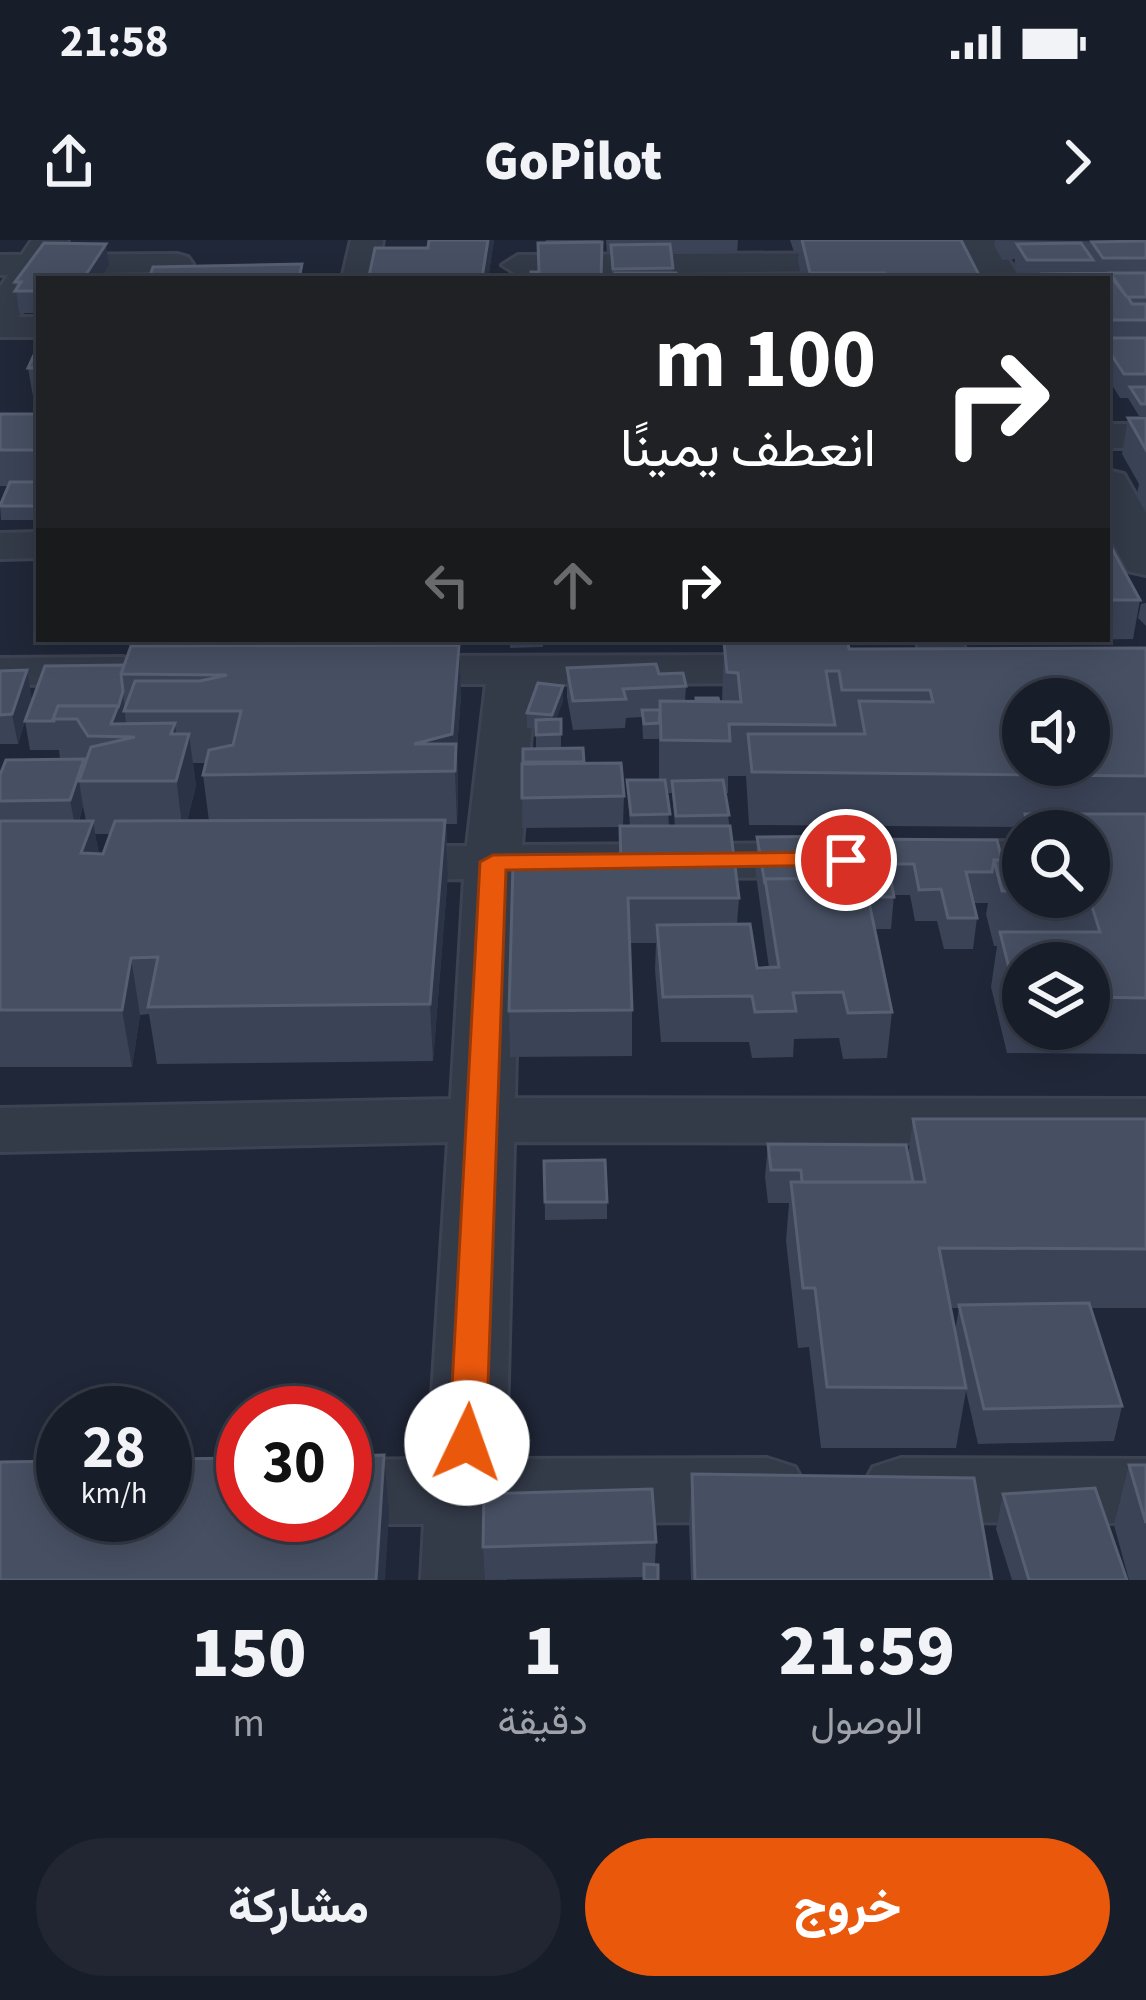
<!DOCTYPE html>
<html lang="ar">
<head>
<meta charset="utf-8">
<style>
  body { margin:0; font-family:"Source Sans 3",Vazirmatn,sans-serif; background:#212632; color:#f1f3f6; direction:rtl; height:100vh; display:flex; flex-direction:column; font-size:45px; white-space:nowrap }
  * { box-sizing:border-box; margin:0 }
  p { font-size:39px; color:#9fa2a8 }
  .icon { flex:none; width:66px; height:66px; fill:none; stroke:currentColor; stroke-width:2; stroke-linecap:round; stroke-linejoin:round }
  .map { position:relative; height:1340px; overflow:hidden; direction:ltr }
  .drawer { display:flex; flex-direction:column; background:#181d2a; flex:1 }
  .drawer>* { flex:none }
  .guide { position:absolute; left:36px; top:36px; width:1074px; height:366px; border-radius:0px; box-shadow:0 6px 30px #0003,0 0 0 3px #363b47; direction:rtl; background:#202124; color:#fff; overflow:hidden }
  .controls { position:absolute; left:1002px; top:438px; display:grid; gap:24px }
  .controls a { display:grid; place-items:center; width:108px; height:108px; border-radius:50%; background:#181d2a; box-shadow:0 6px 30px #0003,0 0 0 3px #363b47; font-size:60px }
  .speed { position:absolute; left:36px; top:1146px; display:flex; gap:24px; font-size:60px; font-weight:700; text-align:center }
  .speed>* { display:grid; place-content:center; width:156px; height:156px; border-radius:50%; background:#181d2a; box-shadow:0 6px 30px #0003,0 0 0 3px #363b47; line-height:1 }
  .speed small { font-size:30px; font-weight:400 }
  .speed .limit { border:18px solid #d22; background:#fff; color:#111 }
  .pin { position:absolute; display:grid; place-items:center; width:102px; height:102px; color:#fff; margin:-51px; border:6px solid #fff; border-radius:50%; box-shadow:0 3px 12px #0007 }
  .me { position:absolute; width:132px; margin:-66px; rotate:3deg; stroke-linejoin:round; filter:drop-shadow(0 0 9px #0008) }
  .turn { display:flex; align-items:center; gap:42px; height:252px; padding:0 36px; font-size:54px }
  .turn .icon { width:156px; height:156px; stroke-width:2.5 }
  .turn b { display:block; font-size:84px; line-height:102px }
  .lanes { display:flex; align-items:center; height:114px; padding:0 36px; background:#0003; justify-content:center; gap:60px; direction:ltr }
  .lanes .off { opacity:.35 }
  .eta { display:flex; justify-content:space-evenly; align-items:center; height:204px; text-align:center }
  .eta b { font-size:72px; font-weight:800; line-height:84px }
  .primary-button { display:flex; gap:24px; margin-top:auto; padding:24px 36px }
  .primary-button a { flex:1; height:138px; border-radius:72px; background:#ea580c; color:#fff; font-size:48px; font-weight:800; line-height:138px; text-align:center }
  .primary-button a+a { background:#212632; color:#f1f3f6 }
  .status { display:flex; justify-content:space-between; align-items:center; height:84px; padding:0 60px; background:#181d2a; direction:ltr }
  .status svg { height:33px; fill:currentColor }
  header { display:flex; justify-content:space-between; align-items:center; height:156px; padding:0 36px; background:#181d2a; font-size:54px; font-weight:800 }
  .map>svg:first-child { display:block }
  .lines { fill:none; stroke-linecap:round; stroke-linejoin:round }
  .minor-casing { stroke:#3d4352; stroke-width:6 }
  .tertiary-casing { stroke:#3d4352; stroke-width:6 }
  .minor { fill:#333a48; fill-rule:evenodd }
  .tertiary { fill:#333a48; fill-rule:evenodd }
  .wall { fill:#3b4357; fill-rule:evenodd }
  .shaded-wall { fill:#2b3346 }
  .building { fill:#475063; stroke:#575f72; stroke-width:3; fill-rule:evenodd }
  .route { fill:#ea580c; stroke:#983908; stroke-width:3 }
</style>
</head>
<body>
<div class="status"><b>21:58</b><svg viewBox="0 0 49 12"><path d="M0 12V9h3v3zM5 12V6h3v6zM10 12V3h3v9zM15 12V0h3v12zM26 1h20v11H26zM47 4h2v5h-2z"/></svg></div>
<header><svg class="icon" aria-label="forward" viewBox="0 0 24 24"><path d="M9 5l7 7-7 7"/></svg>GoPilot<svg class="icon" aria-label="share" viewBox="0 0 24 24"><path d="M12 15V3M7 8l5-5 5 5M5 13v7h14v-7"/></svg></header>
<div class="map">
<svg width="1146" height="1340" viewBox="0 0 1146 1340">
  <rect width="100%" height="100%" fill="#202738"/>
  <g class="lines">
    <g class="minor-casing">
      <g id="minor">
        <polygon points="351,0 383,0 376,39 342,39"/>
        <polygon points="873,13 884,16 889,23 884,30 518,35 502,25 518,15"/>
        <polygon points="177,14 188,17 193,24 188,31 0,35 0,15"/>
        <rect x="0" y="77" width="39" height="20"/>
        <rect x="1107" y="184" width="39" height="24"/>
        <polygon points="39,292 39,318 0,319 0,293"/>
        <polygon points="915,399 961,399 973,429 966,439 949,443 932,439"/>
        <polygon points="800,415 817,419 824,429 817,439 800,443 535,444 522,605 830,603 849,608 858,620 849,632 830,637 520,639 515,858 1146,859 1146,903 514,902 506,1219 767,1218 795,1227 807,1250 795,1273 767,1282 505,1283 503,1340 421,1340 424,1284 345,1284 318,1275 345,1275 345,1220 428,1219 448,902 0,912 0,868 451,859 464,639 370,640 350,635 342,623 350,611 370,606 467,606 486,444 382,444 365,440 358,430 365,420 382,416"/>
        <polygon points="122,417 139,421 146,431 139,441 0,446 0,418"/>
        <polygon points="1023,601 1023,635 922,636 903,631 894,619 903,607 922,602"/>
        <polygon points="901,1218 1146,1219 1146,1283 901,1282 873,1273 861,1250 873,1227"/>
      </g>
    </g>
    <g class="tertiary-casing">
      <g id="tertiary">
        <polygon points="32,0 68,0 14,84 0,88 0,47"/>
        <polygon points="961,0 997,0 1020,39 982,39"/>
        <polygon points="1107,230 1124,234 1146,273 1146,335 1128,331 1107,292"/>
      </g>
    </g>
    <use href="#minor" class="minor"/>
    <use href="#tertiary" class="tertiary"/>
  </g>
  <g class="wall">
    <polygon points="494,0 488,39 369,39 369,36 428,8"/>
    <polygon points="546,0 601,0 601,2 539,32"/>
    <polygon points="606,0 738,0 737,13 671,13 673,33 678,39 612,39 611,13 607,13"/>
    <polygon points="790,0 961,0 981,39 802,39 798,22 799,12 794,12"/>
    <polygon points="995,0 1146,2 1146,176 1139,176 1128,158 1120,158 1107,137 1107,39 1022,39 1014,26 1015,19 1002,20 994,5"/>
    <polygon points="109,25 39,39 39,73 19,73 15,42"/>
    <polygon points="39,104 39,162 34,162 28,128"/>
    <polygon points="0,174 39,174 39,273 36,280 1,280 0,264 8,246 0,246"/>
    <polygon points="1128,178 1146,178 1146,271 1137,254 1139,244 1122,214"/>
    <polygon points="1107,303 1140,360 1133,399 951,402 950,399 1107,399"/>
    <polygon points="1146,363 1146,386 1138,378 1141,364"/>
    <polygon points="112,399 396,399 395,403 112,402"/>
    <polygon points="510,399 543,399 543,407 510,408"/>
    <polygon points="569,399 648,399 569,400"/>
    <path d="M696,399H893V403L824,402L849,409L1146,408V814L1007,813L991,747L997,706H994L986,674L988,663H974L977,678L973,709H944L937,681H915L910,655H894L891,689H874L892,772L887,818L843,819L839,798L794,799L793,817L752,818L749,802H661L655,730L656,703H630L632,770V816L510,817L509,771L598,624H619L620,587L522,588L523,509H536V489L527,488V473L563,461L556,479H561V508L584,523L624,556L623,586H630L627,540H659V499H643L642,477L626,478L625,488L573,490L567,457V428L659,434L686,446L685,461H722L724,402H697ZM728,536H746L749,585L1023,587L1018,620H1002L851,599L850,610L757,597L755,628L769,728H757L737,684L739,658L725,553H728ZM667,553H672L675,586H669ZM1023,591H1089V657H1023ZM1023,723H1089V789H1023Z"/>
    <path d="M124,425L461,455L457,508L458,556L457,584H446L448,634L433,821L157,824L149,774L140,775L132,827H0V561L60,519L59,510H30L25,481L18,504H0V431L32,459L26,478ZM193,523H206L203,535L209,581H187L196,546ZM83,566L86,581H79ZM95,594H110L103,614H99Z"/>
    <path d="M913,879H1146V1068H1091L1122,1166L1114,1201L978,1204L966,1151L956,1208H821L809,1107L798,1108L786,1001L789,963H768L765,937L768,904L908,917ZM951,1068H959L955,1091Z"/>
    <polygon points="544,921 607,962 607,979 545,980"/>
    <polygon points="1129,1225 1146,1225 1146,1340 1129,1340 1114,1285"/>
    <polygon points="692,1234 992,1340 691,1340 689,1283"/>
    <polygon points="1003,1254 1127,1340 1012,1340 996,1289"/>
    <polygon points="656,1302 655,1324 644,1337 485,1340 483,1307"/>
  </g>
  <g class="shaded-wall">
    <polygon points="488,0 494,0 488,39 482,39"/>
    <polygon points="106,4 109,25 100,39 83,39"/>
    <polygon points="39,255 39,273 36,280 34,266"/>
    <polygon points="459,405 461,455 457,508 458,556 457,584 455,531 414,504"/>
    <polygon points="27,430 32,459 18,504 12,474"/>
    <polygon points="563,446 563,461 552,490 552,475"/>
    <polygon points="123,451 126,485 111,484"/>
    <polygon points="175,483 180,526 189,494 196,546 183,594 171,494"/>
    <polygon points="84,519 88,541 79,541 83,566 76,591 70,560"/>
    <polygon points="445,580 448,634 433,821 430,764"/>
    <polygon points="93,581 102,635 81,613"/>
    <polygon points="131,718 140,775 132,827 122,770"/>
    <polygon points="384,1215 389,1276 385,1340 376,1340"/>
  </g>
  <g class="building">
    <polygon points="429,0 488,0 482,38 369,36 375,8 428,8"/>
    <polygon points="802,0 961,0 981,39 887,39 885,33 810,33"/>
    <polygon points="1146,1 1146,18 1103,18 1092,2"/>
    <polygon points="602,2 601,39 531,39 531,32 539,32 538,3"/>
    <polygon points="44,3 106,4 83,39 39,39 39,51 15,51 21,42 15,42"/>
    <polygon points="1081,3 1093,20 1027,20 1017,4"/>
    <polygon points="670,4 673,28 613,29 611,5"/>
    <polygon points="302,24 299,39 149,39 153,27"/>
    <polygon points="615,33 676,33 678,39 615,39"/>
    <polygon points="1108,33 1127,57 1110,33 1146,33 1146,57 1128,57 1132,64 1146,64 1146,80 1107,80 1107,39 1045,39 1042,34"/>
    <polygon points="1107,98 1146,98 1146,134 1124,134 1107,108"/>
    <polygon points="39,104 39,128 28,128"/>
    <polygon points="1130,147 1146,147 1146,164 1141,164"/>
    <rect x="0" y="174" width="39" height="36"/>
    <polygon points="1128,178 1146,178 1146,210"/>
    <polygon points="10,242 39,242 39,255 34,266 0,266"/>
    <polygon points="1107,303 1109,303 1140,360 1107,360"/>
    <path d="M724,402L848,403L849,409L1146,408V536L752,532L748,494H865L859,461L933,462L930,450H842L839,431H826L835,485L729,484L730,501L661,500L660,461L741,462L738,433L727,432ZM1023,459H1089V525H1023Z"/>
    <polygon points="459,405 452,494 414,504 456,504 455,531 203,535 209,510 233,505 241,471 124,471 135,441 200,441 227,435 121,434 131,406"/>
    <polygon points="656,424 659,434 683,433 686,446 623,449 626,459 573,461 567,428"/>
    <polygon points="124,425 121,434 123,451 118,468 118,466 58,466 54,481 25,481 45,426"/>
    <polygon points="27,430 12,474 0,475 0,431"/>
    <polygon points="538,443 563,446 552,475 527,473"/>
    <polygon points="696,458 718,458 719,461 696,461"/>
    <polygon points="58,466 118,466 111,484 175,483 171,494 189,494 176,541 79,541 91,507 135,497 88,496 77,479 53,479"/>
    <polygon points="642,470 660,470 659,483 644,484"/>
    <polygon points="561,479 561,494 536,495 536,480"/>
    <polygon points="583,508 584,522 523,522 523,509"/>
    <polygon points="84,519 70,560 0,561 0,535 6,520"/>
    <polygon points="621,523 624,556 522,558 522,524"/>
    <polygon points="627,540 665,540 670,574 631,575"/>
    <polygon points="723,540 729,575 676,576 672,541"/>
    <polygon points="1025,574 1146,574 1146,758 1089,757 1089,723 1023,723 1023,757 1016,756 1000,692 1100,692 1089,657 1089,598 1101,598 1097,589 1029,588"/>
    <polygon points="445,580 430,764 148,767 158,717 131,718 122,770 0,770 0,581 93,581 81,613 103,614 115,581"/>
    <polygon points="620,586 730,586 739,658 628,658 632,770 509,771 513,624 621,624"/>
    <polygon points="847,596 854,626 851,599 997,600 1002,620 994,620 992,632 966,632 977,678 948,678 941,649 919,650 914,624 888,624 894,657 873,657 868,631 855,631 857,638 765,639 765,644 757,597"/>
    <polygon points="597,618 598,624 516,624 516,622"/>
    <polygon points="994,620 1023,620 1023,651 1002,651"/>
    <polygon points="864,638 892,772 848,773 843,752 793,753 796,771 755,772 752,756 663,757 657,685 750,684 757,728 779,727 765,639"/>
    <polygon points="913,879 1146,879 1146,1009 939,1008 966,1148 827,1147 815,1048 803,1048 791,942 925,942"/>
    <polygon points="768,904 906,905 913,942 802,942 801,930 771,930"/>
    <polygon points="605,920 607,962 545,962 544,921"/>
    <polygon points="1089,1063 1122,1166 984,1169 959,1065"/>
    <polygon points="384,1215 376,1340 0,1340 0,1222 63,1221 63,1275 165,1275 165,1219 243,1218 243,1275 345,1275 345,1216"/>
    <polygon points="1129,1225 1146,1225 1146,1283"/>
    <polygon points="692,1234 974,1238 992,1340 695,1340"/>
    <polygon points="1095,1248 1127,1340 1029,1340 1003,1254"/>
    <polygon points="652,1249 656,1302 483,1307 484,1254"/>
    <polygon points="644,1324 658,1325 658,1340 644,1340"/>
  </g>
  <polygon class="route" points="846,612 859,620 856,625 506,630 486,1203 480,1213 467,1217 454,1213 449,1203 480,622 493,615"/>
</svg>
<div class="controls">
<a><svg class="icon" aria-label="sound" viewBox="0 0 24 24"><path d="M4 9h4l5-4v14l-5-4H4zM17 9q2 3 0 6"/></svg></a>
<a><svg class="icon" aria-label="search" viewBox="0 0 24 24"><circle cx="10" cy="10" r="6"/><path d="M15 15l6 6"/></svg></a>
<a><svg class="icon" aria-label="layers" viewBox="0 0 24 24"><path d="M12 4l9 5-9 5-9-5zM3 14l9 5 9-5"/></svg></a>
</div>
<div class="speed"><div>28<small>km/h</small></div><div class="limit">30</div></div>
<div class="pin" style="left:846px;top:620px;background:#d93025"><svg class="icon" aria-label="arrive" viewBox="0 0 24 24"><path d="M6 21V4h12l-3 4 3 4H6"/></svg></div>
<svg class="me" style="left:467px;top:1203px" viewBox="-20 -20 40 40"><circle r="19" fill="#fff"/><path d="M0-13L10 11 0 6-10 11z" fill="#ea580c"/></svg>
<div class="guide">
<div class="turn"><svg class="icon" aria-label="right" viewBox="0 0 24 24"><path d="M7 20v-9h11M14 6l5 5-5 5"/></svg><div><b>100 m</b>انعطف يمينًا</div></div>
<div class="lanes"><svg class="icon off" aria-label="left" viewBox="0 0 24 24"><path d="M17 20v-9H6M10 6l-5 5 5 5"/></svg><svg class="icon off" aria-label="ahead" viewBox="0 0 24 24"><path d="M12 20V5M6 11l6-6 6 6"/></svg><svg class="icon" aria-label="right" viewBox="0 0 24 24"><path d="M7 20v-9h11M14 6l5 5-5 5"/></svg></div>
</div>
</div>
<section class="drawer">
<div class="eta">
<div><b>21:59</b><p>الوصول</p></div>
<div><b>1</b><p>دقيقة</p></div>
<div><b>150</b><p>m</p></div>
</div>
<div class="primary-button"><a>خروج</a><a>مشاركة</a></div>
</section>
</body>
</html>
